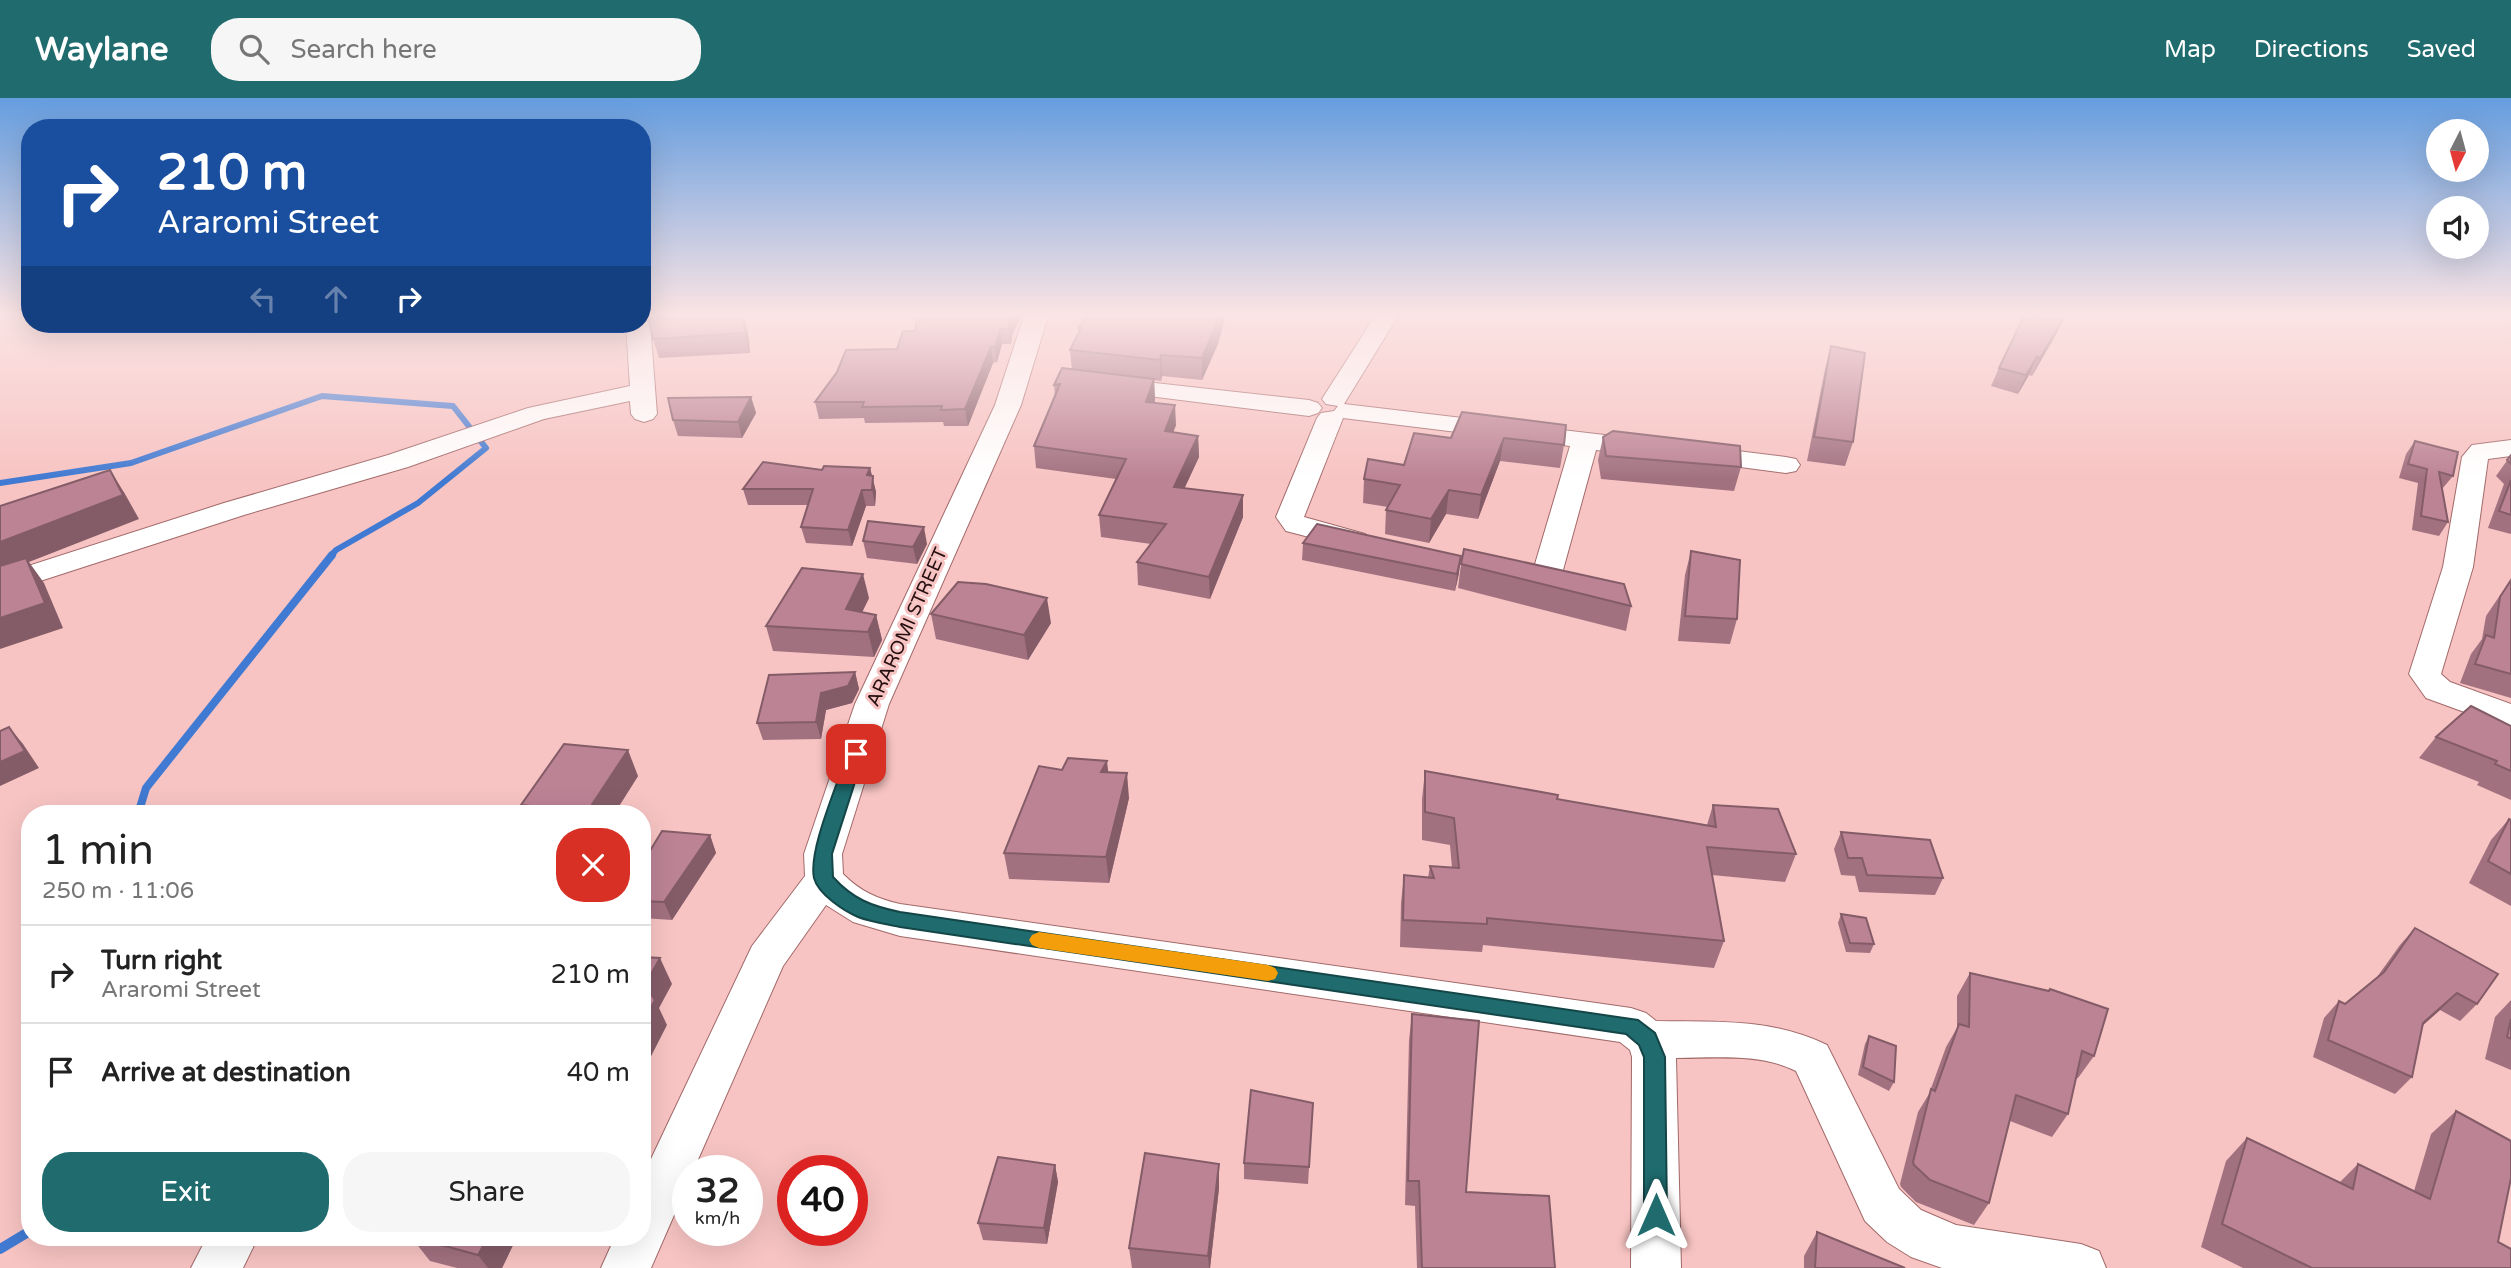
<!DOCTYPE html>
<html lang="en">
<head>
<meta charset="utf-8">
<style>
  body { margin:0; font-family:"Varela Round",sans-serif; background:#f6f6f6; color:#222; height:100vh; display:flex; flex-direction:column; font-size:26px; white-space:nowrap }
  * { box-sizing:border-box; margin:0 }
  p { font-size:23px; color:#767676 }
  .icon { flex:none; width:38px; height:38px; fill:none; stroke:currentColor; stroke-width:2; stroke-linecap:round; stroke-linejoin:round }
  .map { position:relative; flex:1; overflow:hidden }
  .sheet { position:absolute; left:21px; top:707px; width:630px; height:441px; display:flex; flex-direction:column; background:#fff; border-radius:28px; box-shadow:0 7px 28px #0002 }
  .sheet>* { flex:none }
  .banner { position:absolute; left:21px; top:21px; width:630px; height:214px; border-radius:28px; box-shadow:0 7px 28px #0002; background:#1a4fa0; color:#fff; overflow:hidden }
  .needle { width:46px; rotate:186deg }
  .controls { position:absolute; left:2426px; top:21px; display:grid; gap:14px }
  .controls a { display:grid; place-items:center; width:63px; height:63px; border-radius:50%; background:#fff; box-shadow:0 7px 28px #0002; font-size:35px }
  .speed { position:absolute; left:672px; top:1057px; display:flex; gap:14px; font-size:35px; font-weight:700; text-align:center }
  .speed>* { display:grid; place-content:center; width:91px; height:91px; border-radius:50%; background:#fff; box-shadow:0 7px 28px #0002; line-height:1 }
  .speed small { font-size:18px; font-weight:400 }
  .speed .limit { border:10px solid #d22; background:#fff; color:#111 }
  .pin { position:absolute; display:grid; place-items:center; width:60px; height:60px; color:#fff; margin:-30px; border-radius:14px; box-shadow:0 4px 10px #0006 }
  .me { position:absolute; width:77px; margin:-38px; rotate:0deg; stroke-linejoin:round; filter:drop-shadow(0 0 5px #0008) }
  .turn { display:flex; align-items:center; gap:24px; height:147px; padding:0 21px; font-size:32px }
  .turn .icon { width:91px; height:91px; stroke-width:2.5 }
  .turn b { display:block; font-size:49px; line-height:60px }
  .lanes { display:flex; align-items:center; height:66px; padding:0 21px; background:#0003; justify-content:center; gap:35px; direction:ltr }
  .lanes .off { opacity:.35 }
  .round { display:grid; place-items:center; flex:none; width:74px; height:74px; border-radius:28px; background:#f6f6f6 }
  .head { display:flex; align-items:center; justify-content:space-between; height:119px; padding:0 21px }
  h1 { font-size:42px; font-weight:600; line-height:52px }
  .button { display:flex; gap:14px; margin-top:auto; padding:14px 21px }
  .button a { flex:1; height:80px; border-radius:28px; background:#1f6b6e; color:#fff; font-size:28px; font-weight:600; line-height:80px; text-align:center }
  .button a+a { background:#f6f6f6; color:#222 }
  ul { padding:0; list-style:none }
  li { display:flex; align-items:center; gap:21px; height:98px; padding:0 21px; border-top:2px solid #e0e0e0 }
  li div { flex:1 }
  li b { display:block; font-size:26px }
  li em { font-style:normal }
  header { display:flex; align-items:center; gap:42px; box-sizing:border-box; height:98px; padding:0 35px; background:#1f6b6e; color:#fff }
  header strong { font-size:33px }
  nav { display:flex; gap:38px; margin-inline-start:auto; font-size:24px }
  .search { width:490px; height:63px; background:#f6f6f6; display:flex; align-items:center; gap:18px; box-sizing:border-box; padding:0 24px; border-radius:28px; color:#767676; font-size:26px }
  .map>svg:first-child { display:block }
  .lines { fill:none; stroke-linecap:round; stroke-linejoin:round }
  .stream-far2 { stroke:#417ad2; stroke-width:6 }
  .stream-far1 { stroke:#417ad2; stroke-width:8 }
  .stream { stroke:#417ad2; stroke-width:10 }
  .minor-casing { stroke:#a26969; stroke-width:2 }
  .minor { fill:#fff; fill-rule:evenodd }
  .wall { fill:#a27180 }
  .shaded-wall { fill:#845c68 }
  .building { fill:#bc8395; stroke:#845c68; stroke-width:2 }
  .route { fill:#1f6b6e; stroke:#144648; stroke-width:2 }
  .slow { fill:#f59e0b }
  .labels { text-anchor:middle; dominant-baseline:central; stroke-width:6; stroke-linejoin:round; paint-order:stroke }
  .street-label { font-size:19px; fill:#250f10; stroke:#f7c4c3 }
</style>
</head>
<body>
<header>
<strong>Waylane</strong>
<div class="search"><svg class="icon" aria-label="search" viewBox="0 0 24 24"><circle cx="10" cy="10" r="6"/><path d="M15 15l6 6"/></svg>Search here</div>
<nav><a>Map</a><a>Directions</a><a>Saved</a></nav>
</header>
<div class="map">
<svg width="2511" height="1170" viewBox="0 0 2511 1170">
  <rect width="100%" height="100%" fill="#f7c4c3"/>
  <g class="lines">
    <polyline class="stream-far2" points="0,385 131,365 322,298 453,308 486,350 418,405 336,452 330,459"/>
    <polyline class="stream-far1" points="138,716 146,690 332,457"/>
    <polyline class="stream" points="0,1151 30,1133"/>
    <g class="minor-casing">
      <g id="minor">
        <path d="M1024,218H1048L1021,307L889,606L842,756L843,776C860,793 877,801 900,806L1631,910L1646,915L1656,923C1715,924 1773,920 1827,947L1899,1091L1921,1112L1956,1127L2081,1146L2099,1153L2106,1170H1942L1911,1159L1887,1144L1865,1123L1796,973C1761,955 1714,960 1676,960L1681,1170H1631L1632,959L1630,952L1620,944L900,838L853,824L826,807L783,868L693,1073H688V1085L651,1170H601L615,1139H642V1080L752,848L805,778L804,756L855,606L995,307Z"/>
        <polygon points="1375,218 1398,218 1344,306 1647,342 1656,344 1660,350 1656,356 1647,358 1596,352 1560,483 1556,489 1545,492 1534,489 1530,483 1570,348 1343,320 1304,419 1365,436 1370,442 1365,448 1355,451 1286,433 1276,419 1317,320 1321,315 1334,313 1338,308 1326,306 1322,301"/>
        <polygon points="642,220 650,226 657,316 653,321 644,324 635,321 631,316 630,303 544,321 408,369 244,417 0,496 0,477 224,405 388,357 528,310 630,288 626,226 642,226"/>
        <polygon points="1110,280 1309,302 1318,305 1322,310 1318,315 1309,318 1101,292 1098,287 1101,282"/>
        <polygon points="2511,342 2511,358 2488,361 2473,469 2441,576 2450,584 2511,606 2511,631 2426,600 2409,576 2443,469 2462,359 2472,347"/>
        <polygon points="1697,348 1786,359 1796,361 1800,367 1796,373 1786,375 1687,362 1684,356 1687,350"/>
        <polygon points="207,1139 258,1139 243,1170 191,1170"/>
      </g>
    </g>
    <use href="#minor" class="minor"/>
  </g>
  <g class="wall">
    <polygon points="931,218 1021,218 1012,237 1011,246 1002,246 997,264 993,265 968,328 944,328 943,324 865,325 864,320 819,321 815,304 897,251 930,221"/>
    <polygon points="1078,230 1218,246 1202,282 1162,278 1161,283 1154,282 1155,302 1154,305 1176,327 1173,334 1198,338 1199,359 1184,390 1243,397 1243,419 1210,501 1138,487 1137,464 1151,446 1101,439 1099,417 1116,381 1036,370 1034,348 1055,299 1054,287 1072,272 1070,252 1078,235"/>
    <polygon points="2058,233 2032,278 2029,277 2018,296 1991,288 1999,270"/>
    <polygon points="748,235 750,255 659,260 653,241"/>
    <polygon points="1831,248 1853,344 1845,368 1807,363 1825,271"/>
    <polygon points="751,299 756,315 742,340 678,338 673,322"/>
    <polygon points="1462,314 1564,347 1560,370 1500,363 1478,421 1446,416 1429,445 1385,436 1386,412 1388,409 1363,405 1364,381 1404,367 1451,340"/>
    <polygon points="1603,339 1741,369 1734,393 1601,381 1598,362"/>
    <polygon points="2415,343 2453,378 2442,391 2448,424 2439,438 2412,432 2418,385 2399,380 2406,356"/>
    <polygon points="2511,357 2511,436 2488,430 2504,386 2496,378"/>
    <polygon points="870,370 876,394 875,408 866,408 852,448 806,445 801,429 808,407 748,407 743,391"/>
    <polygon points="863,443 927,446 917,466 867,460"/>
    <polygon points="1303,445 1459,475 1455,493 1302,462"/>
    <polygon points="1691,453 1737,521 1730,546 1678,543 1685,477"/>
    <polygon points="1461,466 1631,508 1626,533 1458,490"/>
    <polygon points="2511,481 2511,600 2460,585 2471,556 2482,541 2486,518"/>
    <polygon points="869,500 862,514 876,517 882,542 874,559 773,553 766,528"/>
    <polygon points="931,516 1051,525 1028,562 936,541"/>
    <polygon points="855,574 859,591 852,605 826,612 821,641 763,642 757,625"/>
    <polygon points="2511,628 2511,702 2477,687 2479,684 2419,660 2436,639"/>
    <polygon points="1062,672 1108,674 1129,700 1109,785 1009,781 1004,755"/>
    <polygon points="1425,673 1557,701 1707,727 1713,707 1796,756 1785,784 1712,777 1724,843 1714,870 1483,847 1482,854 1400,849 1401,805 1404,777 1428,780 1430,768 1452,770 1450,747 1422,742 1422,701"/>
    <polygon points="638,678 614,716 526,716 521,707"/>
    <polygon points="2509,721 2511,722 2511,808 2469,785 2491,742"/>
    <polygon points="1841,734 1943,780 1935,797 1859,794 1855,778 1841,777 1834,751"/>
    <polygon points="710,737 716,755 672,822 642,820 642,766"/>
    <polygon points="1841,816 1874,846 1870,855 1846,854 1838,825"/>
    <polygon points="2415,830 2477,906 2460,923 2440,912 2422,928 2412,979 2395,996 2313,959 2324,920 2339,903 2345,906 2377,879 2400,847"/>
    <polygon points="1970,875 2048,893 2050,891 2094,958 2078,980 2076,980 2068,1016 2052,1039 2010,1023 1989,1105 1974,1127 1916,1104 1901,1089 1900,1086 1918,1014 1929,996 1946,949 1957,930 1957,898"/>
    <polygon points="2511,902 2511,972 2485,961 2495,919"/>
    <polygon points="1412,916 1466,1094 1555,1170 1417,1170 1415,1108 1405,1107 1409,942"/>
    <polygon points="1869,938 1894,984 1889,993 1858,977 1865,946"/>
    <polygon points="1313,1005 1308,1086 1244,1081 1244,1065"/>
    <polygon points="2456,1013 2498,1144 2511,1170 2243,1170 2201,1149 2226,1063 2247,1040 2340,1084 2358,1066 2414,1093 2431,1036"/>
    <polygon points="1219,1066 1219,1090 1210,1170 1132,1170 1129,1150"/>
    <polygon points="1055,1067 1058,1084 1047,1146 983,1142 978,1125"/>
    <polygon points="1817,1134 1905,1170 1804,1170 1804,1158"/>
    <polygon points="411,1139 517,1139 502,1170 457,1170 430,1163"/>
  </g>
  <g class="shaded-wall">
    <polygon points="744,218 748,235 750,255 745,235"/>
    <polygon points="1012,218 1021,218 1012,237 1011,246 1009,231 1010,222"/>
    <polygon points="1220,218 1226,218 1218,246 1202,282 1202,260"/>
    <polygon points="2065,218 2058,233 2032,278 2040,260"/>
    <polygon points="366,226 419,226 369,232"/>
    <polygon points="1000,231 1002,246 997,264 995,249"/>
    <polygon points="991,249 993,265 968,328 965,311"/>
    <polygon points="1161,257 1162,278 1161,283 1160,262"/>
    <polygon points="2037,259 2029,277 2018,296 2026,277"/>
    <polygon points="1154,281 1155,302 1147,325 1146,304"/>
    <polygon points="751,299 756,315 742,340 738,324"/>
    <polygon points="1175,307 1176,327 1166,354 1165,333"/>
    <polygon points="1198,338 1199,359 1175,411 1174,389"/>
    <polygon points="1504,340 1500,363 1478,421 1481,397"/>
    <polygon points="870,370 876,394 875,408 872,390 871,393 867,377"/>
    <polygon points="110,372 125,396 139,421 29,464 44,485 63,530 0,551 0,444"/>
    <polygon points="862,392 866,408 852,448 848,432"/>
    <polygon points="1449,392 1446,416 1429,445 1431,421"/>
    <polygon points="1243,397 1243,419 1210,501 1209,479"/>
    <polygon points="924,429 927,446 917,466 913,449"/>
    <polygon points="1461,458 1459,475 1455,493 1457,476"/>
    <polygon points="863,476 869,500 853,533 846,511"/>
    <polygon points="1047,500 1051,525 1028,562 1024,537"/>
    <polygon points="876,517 882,542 874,559 868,534"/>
    <polygon points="855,574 859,591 852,605 826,612 821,641 816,624 821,595"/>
    <polygon points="9,629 23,646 39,670 0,688 0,664"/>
    <polygon points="628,652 638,678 614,716 588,716 587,714"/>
    <polygon points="1107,663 1110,689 1101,674"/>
    <polygon points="1127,675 1129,700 1109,785 1106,759"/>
    <polygon points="710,737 716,755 672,822 664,804"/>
    <polygon points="660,860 672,886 659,910 667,927 642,976 642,926 645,887"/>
    <polygon points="2457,895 2440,912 2406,942 2423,925"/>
    <polygon points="1219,1066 1219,1090 1210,1170 1209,1170 1208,1158"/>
    <polygon points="1055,1067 1058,1084 1047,1146 1044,1130"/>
    <polygon points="488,1139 517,1139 502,1170 488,1170 478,1157"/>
  </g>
  <g class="building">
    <polygon points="680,218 743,218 745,235 653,241 648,219"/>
    <polygon points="931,218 1012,218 1010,222 1009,231 1000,231 995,249 991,249 965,311 941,312 942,308 862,309 864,304 815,304 837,274 846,252 897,251 903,233 915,233 917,222 930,221"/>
    <polygon points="1086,218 1220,218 1202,260 1161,257 1160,262 1070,252 1081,230 1078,230"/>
    <polygon points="2024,218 2065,218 2040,260 2037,259 2026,277 1999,270"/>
    <polygon points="1831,248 1865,255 1853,344 1814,339"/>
    <polygon points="1062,270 1154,281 1146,304 1175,307 1165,333 1198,338 1174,389 1243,397 1209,479 1137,464 1166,426 1099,417 1126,361 1034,348 1060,286 1054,287"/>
    <polygon points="751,299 738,324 673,322 668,300"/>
    <polygon points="1462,314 1566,327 1564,347 1504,340 1481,397 1449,392 1431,421 1386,412 1400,387 1364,381 1368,361 1404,367 1414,335 1451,340"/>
    <polygon points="1613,333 1740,348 1741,369 1606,358 1603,339"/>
    <polygon points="2415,343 2458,354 2453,378 2439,374 2448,424 2421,418 2427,371 2408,366"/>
    <polygon points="2511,357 2511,366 2507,362"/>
    <polygon points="763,364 822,372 824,368 870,370 867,377 873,378 872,392 862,392 848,432 801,429 813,391 743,391"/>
    <polygon points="110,372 123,397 0,444 0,408"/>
    <polygon points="2511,382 2511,417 2499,413"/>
    <polygon points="868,423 924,429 913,449 863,443"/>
    <polygon points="1317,426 1461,458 1457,476 1303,445"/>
    <polygon points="1464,451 1624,486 1631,508 1461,466"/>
    <polygon points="1691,453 1740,462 1737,521 1685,518"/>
    <polygon points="26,460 45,505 0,520 0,468"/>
    <polygon points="802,470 863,476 846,511 876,517 868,534 766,528"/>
    <polygon points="2511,482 2511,576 2475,566 2486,537 2494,540 2500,499"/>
    <polygon points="958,484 986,486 1047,500 1024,537 931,516"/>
    <polygon points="855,574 848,588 821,595 816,624 757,625 769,577"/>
    <polygon points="2471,608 2511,628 2511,673 2495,666 2497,663 2436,639"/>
    <polygon points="9,629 25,653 0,664 0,633"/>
    <polygon points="564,646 628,652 587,714 521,707"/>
    <polygon points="1068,660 1107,663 1101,674 1127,675 1106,759 1004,755 1039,668 1062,672"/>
    <polygon points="1425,673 1558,697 1557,701 1716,729 1713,707 1778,711 1796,756 1707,749 1724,843 1487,820 1487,826 1403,822 1404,777 1434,780 1430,768 1459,770 1454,720 1425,714"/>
    <polygon points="2509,721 2511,722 2511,776 2488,763"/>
    <polygon points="662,733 710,737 664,804 642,803 642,766"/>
    <polygon points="1841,734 1930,742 1943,780 1867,777 1862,760 1848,760"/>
    <polygon points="1841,816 1866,820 1874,846 1850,845"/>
    <polygon points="2415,830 2498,876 2477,906 2457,895 2423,925 2412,979 2328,942 2339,903 2345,906 2384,874"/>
    <polygon points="642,859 660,860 645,887 655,902 642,926"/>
    <polygon points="1970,875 2049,893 2050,891 2108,911 2094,958 2082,953 2068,1016 2016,997 1989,1105 1930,1082 1914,1067 1913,1064 1931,991 1935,993 1959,926 1969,929"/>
    <polygon points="1412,916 1479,923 1466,1094 1549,1098 1555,1170 1422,1170 1419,1083 1408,1083"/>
    <polygon points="2511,921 2511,941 2507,939"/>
    <polygon points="1869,938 1896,948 1894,984 1863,969"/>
    <polygon points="1251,992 1313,1005 1309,1069 1244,1065"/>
    <polygon points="2456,1013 2511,1043 2511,1080 2498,1144 2511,1151 2511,1170 2312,1170 2222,1126 2247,1040 2353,1091 2358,1066 2430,1101"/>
    <polygon points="1145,1055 1219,1066 1208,1158 1129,1150"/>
    <polygon points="998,1059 1055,1067 1044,1130 978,1125"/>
    <polygon points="1817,1134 1905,1170 1815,1170"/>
    <polygon points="412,1139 488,1139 478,1157"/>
  </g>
  <linearGradient id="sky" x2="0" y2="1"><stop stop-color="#659ddf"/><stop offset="0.57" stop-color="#fbe4e4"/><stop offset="1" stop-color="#fbe4e4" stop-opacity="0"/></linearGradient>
  <rect width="2511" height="381" fill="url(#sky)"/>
  <path class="route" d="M856,650L864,656L832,756L833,779C853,801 871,808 900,814L1638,922L1655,935L1665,959L1667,1117L1664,1125L1656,1128L1647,1125L1644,1117V959L1639,947L1626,936L900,829C886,826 871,824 858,819C844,813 818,796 814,780C808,752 838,686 847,656Z"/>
  <polygon class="slow" points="1039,834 1268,867 1275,870 1278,875 1275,881 1268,883 1039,850 1032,847 1029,842 1032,837"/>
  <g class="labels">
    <g class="street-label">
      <text transform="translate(907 529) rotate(-66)">ARAROMI STREET</text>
    </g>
  </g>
</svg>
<div class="controls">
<a><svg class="needle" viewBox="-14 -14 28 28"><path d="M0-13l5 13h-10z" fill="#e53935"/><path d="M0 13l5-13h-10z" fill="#767676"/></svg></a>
<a><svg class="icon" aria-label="sound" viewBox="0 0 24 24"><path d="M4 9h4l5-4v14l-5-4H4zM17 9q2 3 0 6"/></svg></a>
</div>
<div class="speed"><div>32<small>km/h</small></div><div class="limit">40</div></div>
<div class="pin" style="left:856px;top:656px;background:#d93025"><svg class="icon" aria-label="arrive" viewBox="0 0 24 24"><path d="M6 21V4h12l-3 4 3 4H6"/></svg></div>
<svg class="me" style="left:1656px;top:1117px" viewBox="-20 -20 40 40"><path d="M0-17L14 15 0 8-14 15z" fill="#1f6b6e" stroke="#fff" stroke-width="4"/></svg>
<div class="banner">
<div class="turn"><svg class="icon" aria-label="right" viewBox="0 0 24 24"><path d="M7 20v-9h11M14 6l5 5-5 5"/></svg><div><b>210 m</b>Araromi Street</div></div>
<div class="lanes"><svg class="icon off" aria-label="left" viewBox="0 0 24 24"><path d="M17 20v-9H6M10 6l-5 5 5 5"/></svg><svg class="icon off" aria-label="ahead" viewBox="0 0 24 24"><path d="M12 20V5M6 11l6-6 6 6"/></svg><svg class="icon" aria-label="right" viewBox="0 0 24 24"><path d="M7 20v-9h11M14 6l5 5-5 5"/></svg></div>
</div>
<section class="sheet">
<div class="head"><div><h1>1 min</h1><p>250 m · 11:06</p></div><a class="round" style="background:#d93025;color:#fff"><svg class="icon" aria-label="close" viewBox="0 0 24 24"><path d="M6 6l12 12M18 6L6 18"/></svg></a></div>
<ul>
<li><svg class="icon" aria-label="right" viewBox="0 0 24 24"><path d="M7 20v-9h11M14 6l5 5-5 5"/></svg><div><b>Turn right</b><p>Araromi Street</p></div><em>210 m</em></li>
<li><svg class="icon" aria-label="arrive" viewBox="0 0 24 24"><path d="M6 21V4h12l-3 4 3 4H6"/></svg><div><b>Arrive at destination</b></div><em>40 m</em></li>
</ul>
<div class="button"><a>Exit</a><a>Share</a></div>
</section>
</div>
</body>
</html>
